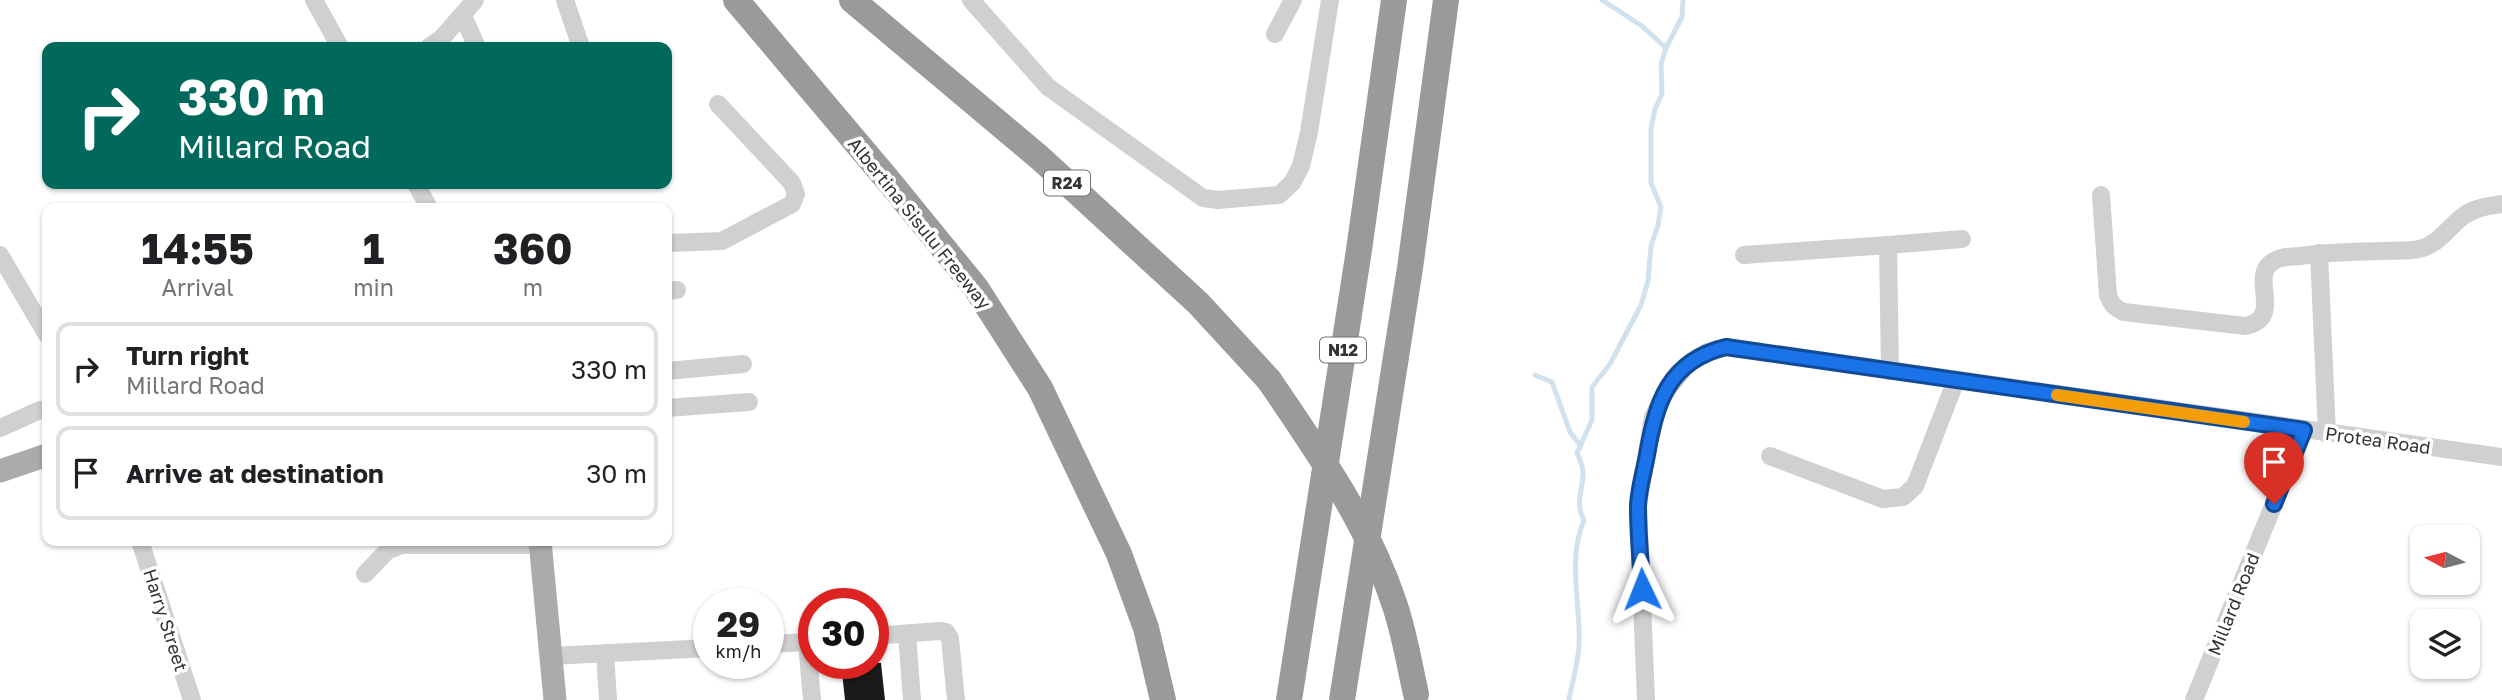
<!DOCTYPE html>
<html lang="en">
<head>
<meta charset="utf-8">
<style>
  body { margin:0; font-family:"Golos Text",sans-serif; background:#f2f2f2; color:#202124; height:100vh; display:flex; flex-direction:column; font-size:26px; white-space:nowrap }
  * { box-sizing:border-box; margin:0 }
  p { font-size:23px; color:#757577 }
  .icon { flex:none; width:38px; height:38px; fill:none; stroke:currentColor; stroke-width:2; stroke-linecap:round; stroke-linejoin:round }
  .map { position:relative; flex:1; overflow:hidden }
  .details { position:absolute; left:42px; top:203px; width:630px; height:343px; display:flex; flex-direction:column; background:#fff; border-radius:14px; box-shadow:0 2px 5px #0004 }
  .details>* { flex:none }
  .top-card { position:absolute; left:42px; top:42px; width:630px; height:147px; border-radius:14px; box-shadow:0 2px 5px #0004; background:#00695c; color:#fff; overflow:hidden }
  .needle { width:46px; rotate:277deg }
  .fabs { position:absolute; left:2410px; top:525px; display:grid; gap:14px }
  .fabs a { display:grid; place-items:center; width:70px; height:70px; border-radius:14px; background:#fff; box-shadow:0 2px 5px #0004; font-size:35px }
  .speed { position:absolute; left:693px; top:588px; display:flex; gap:14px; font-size:35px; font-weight:700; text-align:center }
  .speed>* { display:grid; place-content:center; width:91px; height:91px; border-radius:50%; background:#fff; box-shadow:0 2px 5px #0004; line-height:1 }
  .speed small { font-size:18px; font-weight:400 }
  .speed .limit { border:10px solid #d22; background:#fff; color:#111 }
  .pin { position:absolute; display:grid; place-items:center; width:60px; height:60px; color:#fff; margin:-72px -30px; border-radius:50% 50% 50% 0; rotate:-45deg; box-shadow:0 0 7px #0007 }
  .pin .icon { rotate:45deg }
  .me { position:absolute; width:77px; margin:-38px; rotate:358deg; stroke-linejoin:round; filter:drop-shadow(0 0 5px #0008) }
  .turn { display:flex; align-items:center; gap:24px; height:147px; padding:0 21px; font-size:32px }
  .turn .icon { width:91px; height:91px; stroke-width:2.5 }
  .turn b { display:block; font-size:49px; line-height:60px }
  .eta { display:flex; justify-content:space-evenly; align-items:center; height:119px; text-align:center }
  .eta b { font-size:42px; font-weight:700; line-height:49px }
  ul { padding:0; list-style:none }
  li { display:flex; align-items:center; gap:21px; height:94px; margin:0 14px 10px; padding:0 7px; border:4px solid #e0e0e0; border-radius:14px }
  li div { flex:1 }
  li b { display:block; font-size:26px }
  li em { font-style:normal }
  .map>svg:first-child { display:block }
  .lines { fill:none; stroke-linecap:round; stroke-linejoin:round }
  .stream { stroke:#cfe2ee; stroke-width:5 }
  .building { fill:#1a1a1a }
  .minor { stroke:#d0d0d0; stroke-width:18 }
  .major { stroke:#ababab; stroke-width:23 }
  .highway { stroke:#9a9a9a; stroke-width:26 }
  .highway-bridge { stroke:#9a9a9a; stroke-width:26 }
  .route-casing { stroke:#114b97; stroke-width:18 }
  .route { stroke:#1a73e8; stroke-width:12 }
  .slow { stroke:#f59e0b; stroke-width:12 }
  .labels { text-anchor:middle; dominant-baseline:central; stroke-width:7; stroke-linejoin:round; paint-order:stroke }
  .shield { fill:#fff; stroke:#707070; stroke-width:2 }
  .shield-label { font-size:16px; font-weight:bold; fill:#333 }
  .street-label { font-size:18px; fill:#333; stroke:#fff }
</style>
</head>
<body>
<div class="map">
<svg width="2502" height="700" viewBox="0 0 2502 700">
  <rect width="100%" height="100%" fill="#fff"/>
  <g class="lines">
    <g class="stream">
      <polyline points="1602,0 1642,26 1666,48"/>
      <polyline points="1535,375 1552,382 1570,432 1580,445"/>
      <path d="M1569,700C1572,682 1578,664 1579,646C1581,603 1567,560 1584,520C1575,504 1582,492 1583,475C1584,468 1580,460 1577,453L1592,420V387L1610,364L1641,305L1648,281L1651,246L1658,225L1661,207L1651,183V128L1655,109L1662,94L1661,64L1666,48L1682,17L1683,0"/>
    </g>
  </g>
  <polygon class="building" points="841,663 881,663 885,700 845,700"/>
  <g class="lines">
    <g class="minor">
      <polyline points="314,0 340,47"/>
      <polyline points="565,0 581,47"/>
      <polyline points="971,0 1048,87 1203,198 1218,200 1279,195 1292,183 1301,166 1309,132 1330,0"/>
      <polyline points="463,16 477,47"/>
      <polyline points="1275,34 1293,0"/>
      <polyline points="429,47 442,38 475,0"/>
      <polyline points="416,184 429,208"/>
      <path d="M2101,195L2108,295C2111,304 2115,308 2124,312L2245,326C2286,318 2247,276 2274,261C2281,256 2292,257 2300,256C2327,252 2354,252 2381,251C2393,250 2407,252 2419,249C2438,245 2447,229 2462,217C2473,208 2488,206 2502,204"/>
      <polyline points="667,243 722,241 792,204 796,194 792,183 718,104"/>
      <polyline points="1888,245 1962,239"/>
      <polyline points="2319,253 2327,434"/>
      <polyline points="0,255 47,335"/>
      <polyline points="1744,255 1888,245 1890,371"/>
      <polyline points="667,291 677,290"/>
      <polyline points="667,371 743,364"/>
      <polyline points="667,408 749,402"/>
      <polyline points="0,428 40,410"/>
      <polyline points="1770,456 1883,499 1903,497 1915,486 1956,380"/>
      <polyline points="140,541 192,700"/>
      <polyline points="365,574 387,551 402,545 540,545"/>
      <polyline points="907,634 912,700"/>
      <polyline points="873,636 939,631 946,632 950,638 956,700"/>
      <polyline points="768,644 807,642 812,700"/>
      <polyline points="605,653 608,700"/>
      <polyline points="551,656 709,648"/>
      <polyline points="1646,700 1638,505 1653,417 1665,392 1689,363 1707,352 1726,347 2502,457"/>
      <polyline points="2194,700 2304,430"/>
    </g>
    <g class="major">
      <polyline points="0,471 47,455"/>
      <polyline points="540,541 555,700"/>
    </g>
    <g class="highway">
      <polyline points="736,0 887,179 976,288 1040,388 1119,554 1146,628 1163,700"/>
      <polyline points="852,0 1040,158 1198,303 1269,380"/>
      <polyline points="1289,700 1359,250 1394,0"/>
      <polyline points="1342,700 1410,268 1446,0"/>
    </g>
    <path class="highway-bridge" d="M1269,380C1316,449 1366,520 1393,600C1404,630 1409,663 1416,694"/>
  </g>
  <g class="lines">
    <g class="route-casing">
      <path id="route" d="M1642,589C1641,562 1638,535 1638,508C1638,491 1644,472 1647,455C1656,403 1668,361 1726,347L2304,430L2274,504"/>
    </g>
    <use href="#route" class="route"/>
    <polyline class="slow" points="2057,395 2244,422"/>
  </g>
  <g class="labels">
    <g class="shield">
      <rect x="1044" y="170.5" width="46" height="25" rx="5"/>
      <rect x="1320" y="337.5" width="46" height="25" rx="5"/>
    </g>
    <g class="shield-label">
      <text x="1067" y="183">R24</text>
      <text x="1343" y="350">N12</text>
    </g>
    <g class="street-label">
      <text transform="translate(920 223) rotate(51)">Albertina Sisulu Freeway</text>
      <text transform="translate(2378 440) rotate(8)">Protea Road</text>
      <text transform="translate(2233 604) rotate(-68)">Millard Road</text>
      <text transform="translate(166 620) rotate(72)">Harry Street</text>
    </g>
  </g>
</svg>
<div class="fabs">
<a><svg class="needle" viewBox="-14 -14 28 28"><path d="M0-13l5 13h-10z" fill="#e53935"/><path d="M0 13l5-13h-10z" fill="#757577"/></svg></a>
<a><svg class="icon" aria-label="layers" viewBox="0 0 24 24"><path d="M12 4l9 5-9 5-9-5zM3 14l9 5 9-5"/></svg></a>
</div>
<div class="speed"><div>29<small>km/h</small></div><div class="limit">30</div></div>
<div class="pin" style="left:2274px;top:504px;background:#d93025"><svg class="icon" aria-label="arrive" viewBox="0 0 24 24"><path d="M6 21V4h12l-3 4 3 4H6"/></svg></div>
<svg class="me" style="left:1642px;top:589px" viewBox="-20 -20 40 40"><path d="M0-17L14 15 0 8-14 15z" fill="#1a73e8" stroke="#fff" stroke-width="4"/></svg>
<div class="top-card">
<div class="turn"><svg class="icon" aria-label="right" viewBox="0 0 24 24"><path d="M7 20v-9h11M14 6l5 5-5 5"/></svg><div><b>330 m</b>Millard Road</div></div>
</div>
<section class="details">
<div class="eta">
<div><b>14:55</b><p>Arrival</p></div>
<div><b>1</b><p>min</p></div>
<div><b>360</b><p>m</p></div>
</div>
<ul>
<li><svg class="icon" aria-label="right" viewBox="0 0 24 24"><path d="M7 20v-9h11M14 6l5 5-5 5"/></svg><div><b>Turn right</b><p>Millard Road</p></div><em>330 m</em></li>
<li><svg class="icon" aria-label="arrive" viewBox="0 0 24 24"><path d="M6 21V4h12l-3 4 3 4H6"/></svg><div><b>Arrive at destination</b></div><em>30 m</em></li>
</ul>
</section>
</div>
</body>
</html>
